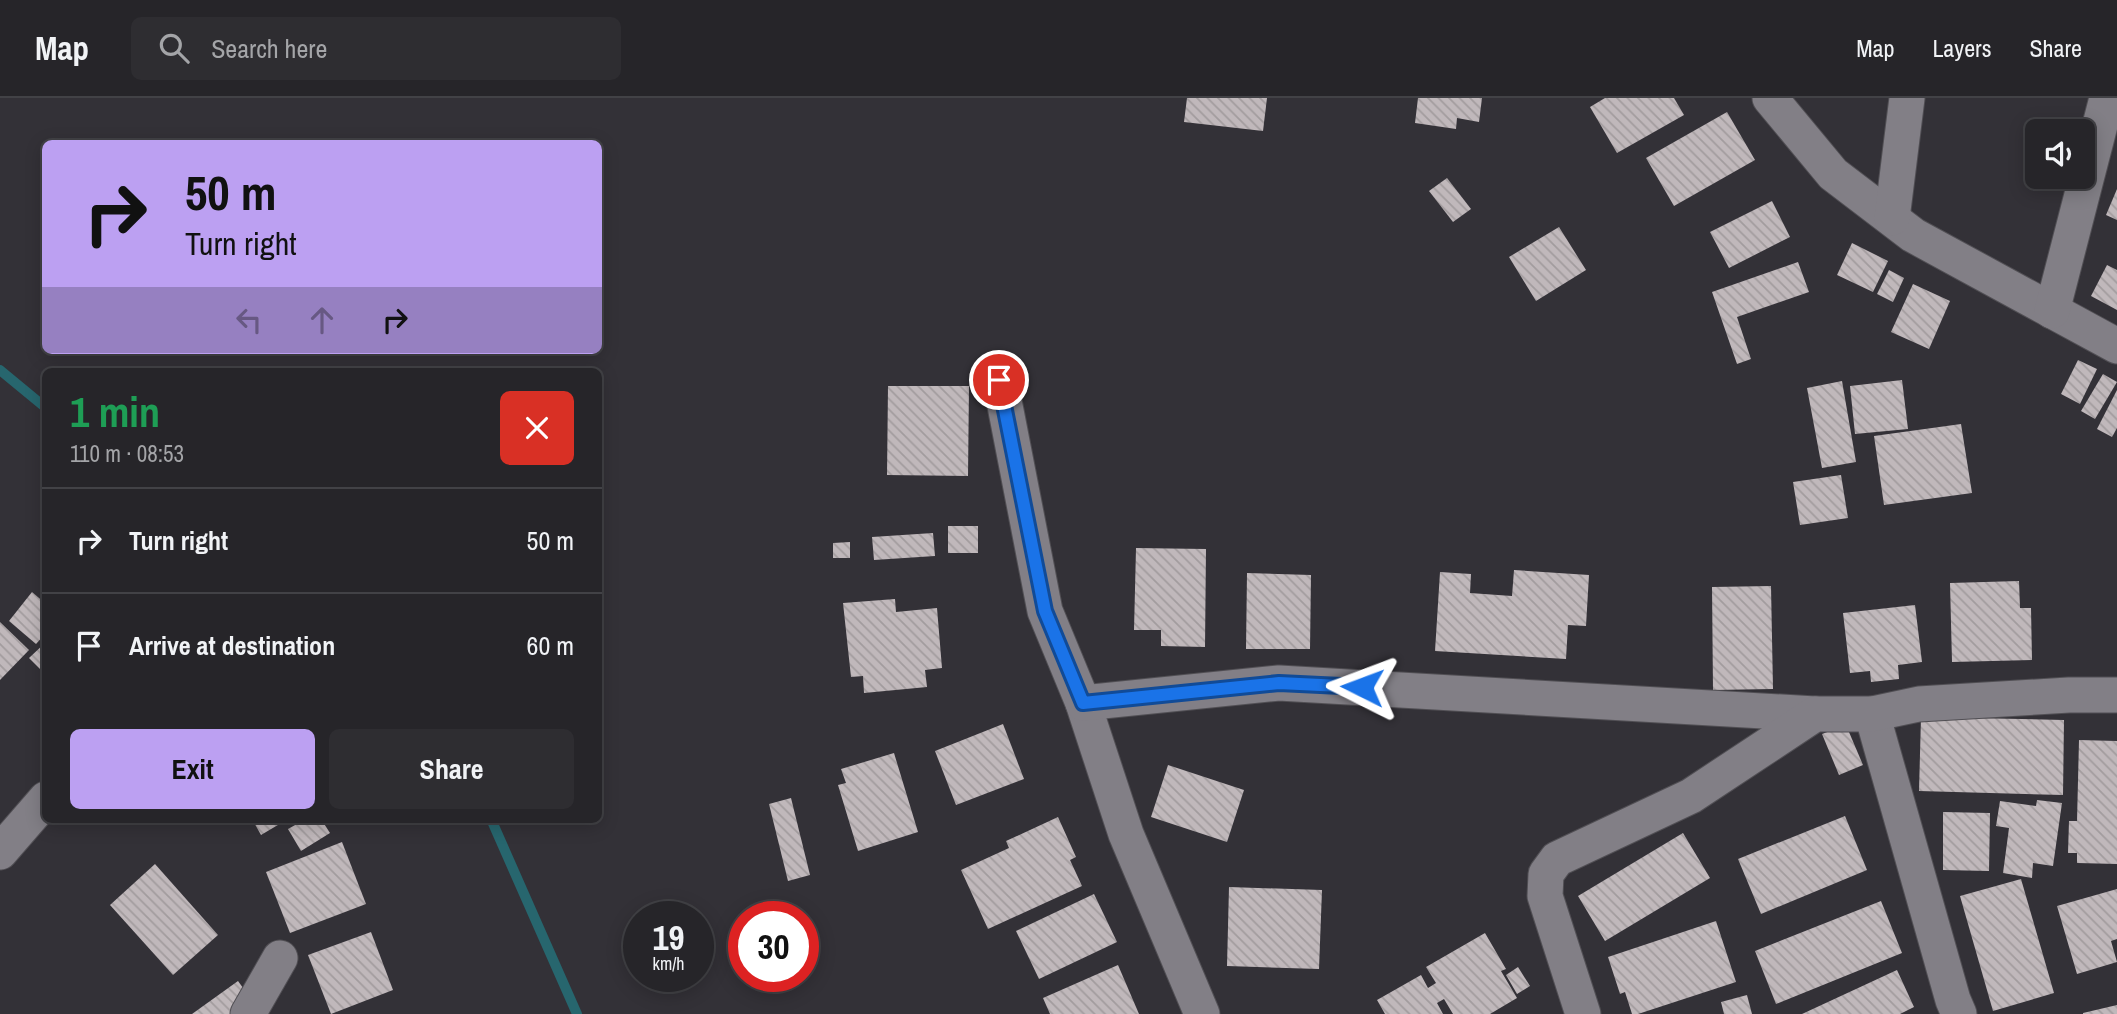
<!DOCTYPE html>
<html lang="en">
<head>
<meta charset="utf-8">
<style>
  body { margin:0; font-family:"Archivo Narrow",sans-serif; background:#2e2d31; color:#f1f3f6; height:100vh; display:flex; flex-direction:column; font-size:26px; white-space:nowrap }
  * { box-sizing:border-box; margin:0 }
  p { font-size:23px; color:#a4a5a8 }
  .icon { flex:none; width:38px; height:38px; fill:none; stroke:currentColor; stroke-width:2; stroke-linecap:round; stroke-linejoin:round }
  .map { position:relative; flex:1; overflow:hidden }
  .details { position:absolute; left:42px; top:270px; width:560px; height:455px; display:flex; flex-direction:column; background:#262529; border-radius:10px; box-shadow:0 4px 18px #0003,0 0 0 2px #424246 }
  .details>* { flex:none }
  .banner { position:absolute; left:42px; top:42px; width:560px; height:214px; border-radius:10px; box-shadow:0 4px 18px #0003,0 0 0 2px #424246; background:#bca0f2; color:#111; overflow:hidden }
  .buttons { position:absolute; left:2025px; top:21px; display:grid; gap:14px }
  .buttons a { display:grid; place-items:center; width:70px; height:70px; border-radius:10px; background:#262529; box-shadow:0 4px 18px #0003,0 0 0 2px #424246; font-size:35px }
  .speed { position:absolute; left:623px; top:803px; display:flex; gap:14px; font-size:35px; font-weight:700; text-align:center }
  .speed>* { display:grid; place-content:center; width:91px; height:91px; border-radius:50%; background:#262529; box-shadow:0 4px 18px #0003,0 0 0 2px #424246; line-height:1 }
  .speed small { font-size:18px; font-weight:400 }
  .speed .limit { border:10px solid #d22; background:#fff; color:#111 }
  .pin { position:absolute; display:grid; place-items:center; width:60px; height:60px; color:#fff; margin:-30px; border:4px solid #fff; border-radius:50%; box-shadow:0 2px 7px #0007 }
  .me { position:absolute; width:77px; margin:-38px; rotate:273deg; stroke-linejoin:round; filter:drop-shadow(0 0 5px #0008) }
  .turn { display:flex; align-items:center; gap:24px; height:147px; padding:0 28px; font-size:32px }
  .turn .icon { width:91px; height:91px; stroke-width:2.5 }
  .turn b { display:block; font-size:49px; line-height:60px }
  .lanes { display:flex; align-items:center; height:66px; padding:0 28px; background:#0003; justify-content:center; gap:35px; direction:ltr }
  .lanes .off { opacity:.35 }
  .round { display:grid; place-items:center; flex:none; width:74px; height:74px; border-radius:10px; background:#2e2d31 }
  .head { display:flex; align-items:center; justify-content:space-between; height:119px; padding:0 28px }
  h1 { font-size:42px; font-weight:700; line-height:52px; color:#1e9e55 }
  .action { display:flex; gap:14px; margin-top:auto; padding:14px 28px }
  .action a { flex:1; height:80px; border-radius:10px; background:#bca0f2; color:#111; font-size:28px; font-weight:700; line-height:80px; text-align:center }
  .action a+a { background:#2e2d31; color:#f1f3f6 }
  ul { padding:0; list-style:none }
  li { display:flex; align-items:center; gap:21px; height:105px; padding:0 28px; border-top:2px solid #424246 }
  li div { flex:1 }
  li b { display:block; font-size:26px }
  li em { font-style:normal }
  header { display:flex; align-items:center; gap:42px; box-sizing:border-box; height:98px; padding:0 35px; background:#262529; border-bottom:2px solid #424246 }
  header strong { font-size:33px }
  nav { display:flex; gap:38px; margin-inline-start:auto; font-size:24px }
  .search { width:490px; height:63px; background:#2e2d31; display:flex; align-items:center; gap:18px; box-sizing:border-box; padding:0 24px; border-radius:10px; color:#a4a5a8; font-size:26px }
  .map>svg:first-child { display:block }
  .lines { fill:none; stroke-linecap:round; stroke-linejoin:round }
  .stream { stroke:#27666e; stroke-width:10 }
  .building { fill:url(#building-back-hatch) }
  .minor-casing { stroke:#514f54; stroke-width:37 }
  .minor { stroke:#827f86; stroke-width:35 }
  .route-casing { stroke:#114b97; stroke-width:18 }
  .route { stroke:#1a73e8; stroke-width:12 }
</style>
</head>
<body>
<header>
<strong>Map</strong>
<div class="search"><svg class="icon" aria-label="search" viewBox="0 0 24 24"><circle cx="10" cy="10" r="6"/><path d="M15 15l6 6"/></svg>Search here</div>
<nav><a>Map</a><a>Layers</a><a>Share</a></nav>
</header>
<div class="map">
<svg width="2117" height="916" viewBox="0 0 2117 916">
  <defs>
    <pattern id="building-back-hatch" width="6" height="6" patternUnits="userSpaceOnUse" patternTransform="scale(1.75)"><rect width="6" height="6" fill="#c0b8bb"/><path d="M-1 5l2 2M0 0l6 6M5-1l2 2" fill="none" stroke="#a29c9e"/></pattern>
  </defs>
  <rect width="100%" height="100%" fill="#333137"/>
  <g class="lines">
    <g class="stream">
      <polyline points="0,272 46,310"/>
      <polyline points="491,721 577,916"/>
    </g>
  </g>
  <g class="building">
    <polygon points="1187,0 1267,0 1263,33 1184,24"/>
    <polygon points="1418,0 1482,0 1479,24 1457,20 1456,31 1415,25"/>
    <polygon points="1605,0 1674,0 1684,17 1617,55 1590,9"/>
    <polygon points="1727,14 1755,62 1674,108 1646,60"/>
    <polygon points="1447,80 1471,111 1453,124 1429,93"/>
    <polygon points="2117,91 2117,122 2106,117"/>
    <polygon points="1772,103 1790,139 1729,170 1710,134"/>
    <polygon points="1559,129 1586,172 1536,203 1509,159"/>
    <polygon points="1852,145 1888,163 1873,194 1837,177"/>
    <polygon points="1798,164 1809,194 1737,219 1751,261 1737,266 1712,194"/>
    <polygon points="2107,167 2117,172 2117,212 2091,198"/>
    <polygon points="1889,172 1904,180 1893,204 1877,196"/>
    <polygon points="1913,186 1950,203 1929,251 1891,234"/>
    <polygon points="2078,262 2097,271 2080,306 2061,296"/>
    <polygon points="2103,276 2117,284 2095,321 2081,313"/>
    <polygon points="1902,282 1908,331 1855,336 1850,288"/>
    <polygon points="1842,283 1856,364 1822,370 1807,290"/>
    <polygon points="888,288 969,288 968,378 887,377"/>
    <polygon points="2117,292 2117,330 2112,339 2097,331"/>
    <polygon points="1961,326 1972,395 1884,407 1874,338"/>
    <polygon points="1841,377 1848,420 1800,427 1793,384"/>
    <rect x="948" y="428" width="30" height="27"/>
    <polygon points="933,435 935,458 874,462 872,439"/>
    <polygon points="850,444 850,460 833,460 833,445"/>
    <polygon points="1136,450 1206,451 1205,549 1161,548 1161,532 1134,532"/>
    <polygon points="1514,472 1589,477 1586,528 1568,527 1566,561 1435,553 1440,474 1471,476 1470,495 1512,498"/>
    <polygon points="1247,475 1311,477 1310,551 1246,551"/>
    <polygon points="2019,483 2020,510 2031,510 2032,562 1952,564 1950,485"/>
    <polygon points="1771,488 1773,591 1713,592 1712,489"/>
    <polygon points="32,494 46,506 46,535 36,546 9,523"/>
    <polygon points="895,501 896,514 937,510 942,570 925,572 927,589 864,595 863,578 851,579 843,505"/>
    <polygon points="1915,507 1922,564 1898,567 1899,581 1871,584 1870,573 1850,575 1843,515"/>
    <polygon points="0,524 29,552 0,582"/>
    <polygon points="46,544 46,577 29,560"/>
    <polygon points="1921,619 2064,622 2063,697 1919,693"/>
    <polygon points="1003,626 1024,681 956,707 935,653"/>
    <polygon points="1846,627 1863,667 1839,677 1822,636"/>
    <polygon points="2079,642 2117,643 2117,766 2077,765 2077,755 2068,755 2069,723 2077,723"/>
    <polygon points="894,655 918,734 858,753 838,687 846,685 841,671"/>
    <polygon points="1168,667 1244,692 1227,744 1151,719"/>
    <polygon points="791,700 810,777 788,783 769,706"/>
    <polygon points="2037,702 2062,705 2053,768 2033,765 2032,780 2003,775 2009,730 1996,728 2000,703 2036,708"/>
    <polygon points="1943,714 1990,715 1989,773 1943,772"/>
    <polygon points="1845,718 1867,772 1761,816 1738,761"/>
    <polygon points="1058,719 1076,759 1070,762 1082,788 988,831 961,772 1009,750 1006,743"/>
    <polygon points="252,721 288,721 261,737"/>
    <polygon points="306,721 321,721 330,735 301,753 288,731"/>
    <polygon points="1683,735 1710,780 1605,843 1578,798"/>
    <polygon points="342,744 366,806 290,835 266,774"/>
    <polygon points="155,766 218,837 173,877 110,807"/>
    <polygon points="2021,781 2054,895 1993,913 1960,798"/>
    <polygon points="1229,789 1322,792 1319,871 1227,868"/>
    <polygon points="2117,791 2117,841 2111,843 2117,864 2077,876 2057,808"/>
    <polygon points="1094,796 1117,844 1039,881 1016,833"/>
    <polygon points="1881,803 1902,855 1776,906 1755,853"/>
    <polygon points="1716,823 1736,884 1638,916 1632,916 1625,894 1620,896 1608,859"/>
    <polygon points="371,834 393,892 331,916 308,857"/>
    <polygon points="1485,835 1506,871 1501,873 1517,900 1490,916 1453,916 1444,901 1437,905 1443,916 1385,916 1377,902 1421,877 1428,890 1436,885 1426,869"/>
    <polygon points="1118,867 1139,916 1050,916 1043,900"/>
    <polygon points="1518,869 1530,888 1517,896 1506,877"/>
    <polygon points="1897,872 1914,909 1900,916 1802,916"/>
    <polygon points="238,883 251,901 231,916 192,916"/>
    <polygon points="1747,897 1752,916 1724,916 1721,904"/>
    <polygon points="2117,907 2117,916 2083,916 2083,915"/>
  </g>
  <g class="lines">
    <g class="minor-casing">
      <g id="minor">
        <polyline points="1770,0 1833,76 1913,137 2117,248"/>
        <polyline points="1892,120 1907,0"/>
        <polyline points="2052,213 2107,0"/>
        <polyline points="1000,282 1045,513 1083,605 1126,736 1202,916"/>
        <polyline points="1083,605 1279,585 1815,616"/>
        <polyline points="1872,616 1953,902 1959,916"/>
        <polyline points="0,754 46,701"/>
        <polyline points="248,916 280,860"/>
        <polyline points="1583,916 1545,798 1546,776 1557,761 1691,698 1815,616 1872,616 1919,606 2069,597 2117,597"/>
      </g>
    </g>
    <use href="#minor" class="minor"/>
  </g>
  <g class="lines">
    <g class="route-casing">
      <polyline id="route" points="999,282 1045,513 1083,605 1279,585 1362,589"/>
    </g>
    <use href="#route" class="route"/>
  </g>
</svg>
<div class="buttons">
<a><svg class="icon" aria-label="sound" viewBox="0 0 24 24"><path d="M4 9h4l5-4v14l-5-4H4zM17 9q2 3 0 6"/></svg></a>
</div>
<div class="speed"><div>19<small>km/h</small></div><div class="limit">30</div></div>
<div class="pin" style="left:999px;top:282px;background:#d93025"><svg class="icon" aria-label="arrive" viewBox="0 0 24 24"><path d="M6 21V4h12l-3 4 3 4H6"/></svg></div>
<svg class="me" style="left:1362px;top:589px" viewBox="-20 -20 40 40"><path d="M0-17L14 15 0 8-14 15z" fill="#1a73e8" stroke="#fff" stroke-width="4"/></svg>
<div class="banner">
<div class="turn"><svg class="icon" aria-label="right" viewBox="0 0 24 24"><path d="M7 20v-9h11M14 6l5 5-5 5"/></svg><div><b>50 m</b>Turn right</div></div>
<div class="lanes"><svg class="icon off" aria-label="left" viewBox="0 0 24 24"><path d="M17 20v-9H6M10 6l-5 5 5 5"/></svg><svg class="icon off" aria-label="ahead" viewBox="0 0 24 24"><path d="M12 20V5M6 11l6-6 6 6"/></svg><svg class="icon" aria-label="right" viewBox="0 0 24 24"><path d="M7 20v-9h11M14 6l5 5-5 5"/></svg></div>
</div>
<section class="details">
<div class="head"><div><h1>1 min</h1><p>110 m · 08:53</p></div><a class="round" style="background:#d93025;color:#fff"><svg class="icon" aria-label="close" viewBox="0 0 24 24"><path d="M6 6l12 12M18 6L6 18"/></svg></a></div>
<ul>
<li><svg class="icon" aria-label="right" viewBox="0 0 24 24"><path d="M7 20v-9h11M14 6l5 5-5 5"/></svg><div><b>Turn right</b></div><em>50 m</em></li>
<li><svg class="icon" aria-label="arrive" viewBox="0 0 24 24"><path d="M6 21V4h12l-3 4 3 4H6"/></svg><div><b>Arrive at destination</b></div><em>60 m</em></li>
</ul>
<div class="action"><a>Exit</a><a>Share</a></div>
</section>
</div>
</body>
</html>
